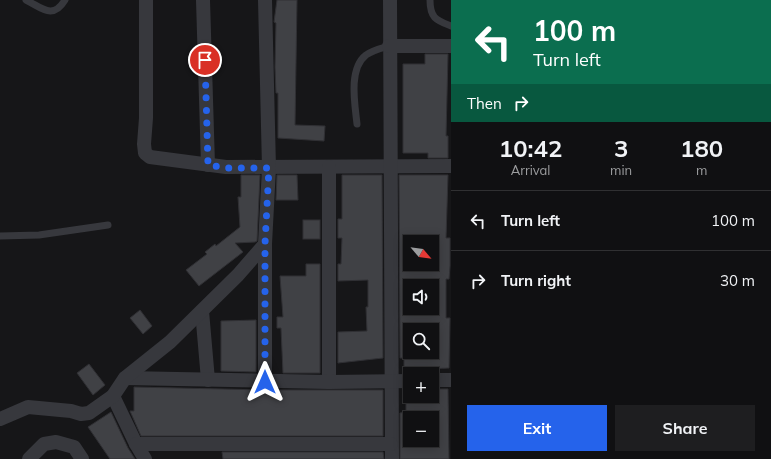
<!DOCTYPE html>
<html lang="en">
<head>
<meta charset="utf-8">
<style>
  body { margin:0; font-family:Mulish,sans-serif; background:#1e1e20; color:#f1f3f6; height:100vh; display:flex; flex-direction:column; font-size:15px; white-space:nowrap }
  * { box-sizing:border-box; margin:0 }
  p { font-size:13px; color:#9c9d9f }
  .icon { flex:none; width:22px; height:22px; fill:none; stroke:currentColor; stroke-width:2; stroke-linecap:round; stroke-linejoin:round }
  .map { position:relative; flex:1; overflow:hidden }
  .panel { display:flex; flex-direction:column; background:#101012; width:320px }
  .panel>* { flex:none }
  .hud { background:#0b6e4f; color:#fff; overflow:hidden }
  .needle { width:26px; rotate:119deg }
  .controls { position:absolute; left:403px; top:235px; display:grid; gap:8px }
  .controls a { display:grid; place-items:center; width:36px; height:36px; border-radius:0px; background:#101012; box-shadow:0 2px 10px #0003,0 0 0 1px #303032; font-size:20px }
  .pin { position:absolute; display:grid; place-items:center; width:34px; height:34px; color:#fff; margin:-17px; border:2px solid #fff; border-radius:50%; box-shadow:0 1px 4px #0007 }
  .me { position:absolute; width:44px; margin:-22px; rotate:0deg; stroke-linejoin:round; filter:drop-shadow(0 0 3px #0008) }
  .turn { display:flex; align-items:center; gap:14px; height:84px; padding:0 16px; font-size:18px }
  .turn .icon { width:52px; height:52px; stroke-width:2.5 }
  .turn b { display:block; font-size:28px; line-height:34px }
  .then { display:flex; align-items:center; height:38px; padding:0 16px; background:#0003; gap:8px; font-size:15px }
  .eta { display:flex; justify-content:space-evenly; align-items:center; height:68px; text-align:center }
  .eta b { font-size:24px; font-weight:700; line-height:28px }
  .cta { display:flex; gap:8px; margin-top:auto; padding:8px 16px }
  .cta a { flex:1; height:46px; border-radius:0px; background:#2563eb; color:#fff; font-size:16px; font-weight:700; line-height:46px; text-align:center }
  .cta a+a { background:#1e1e20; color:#f1f3f6 }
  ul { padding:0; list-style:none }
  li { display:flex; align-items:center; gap:12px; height:60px; padding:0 16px; border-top:1px solid #303032 }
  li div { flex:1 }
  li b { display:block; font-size:15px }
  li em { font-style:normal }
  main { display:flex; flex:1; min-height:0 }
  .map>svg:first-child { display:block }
  .building { fill:#404145; stroke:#303034; fill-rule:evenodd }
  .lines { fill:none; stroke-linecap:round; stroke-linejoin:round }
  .lane { stroke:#37383d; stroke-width:7 }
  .street { stroke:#37383d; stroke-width:14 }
  .route { stroke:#2563eb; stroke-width:7; stroke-dasharray:0 12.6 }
</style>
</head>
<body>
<main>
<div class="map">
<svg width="451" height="459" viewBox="0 0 451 459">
  <rect width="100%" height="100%" fill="#161618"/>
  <g class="building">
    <polygon points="277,0 297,0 295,125 325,126 324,141 278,138 278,93 276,93 275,67 276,23 274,22"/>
    <polygon points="425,54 448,54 446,136 448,136 448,158 428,158 428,153 403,153 403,64 425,64"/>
    <polygon points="241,175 260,175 257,241 255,242 235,243 243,252 199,286 186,270 207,254 205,252 215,244 216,246 240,227 238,197 241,197"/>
    <polygon points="277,175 297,175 298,200 276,200"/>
    <polygon points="342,175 382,175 383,358 338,363 338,332 367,331 366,307 368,307 368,280 338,281 338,264 341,264 342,238 338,238 338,219 342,219"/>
    <path d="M399,175H448L446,238H450V266L449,279H446V318H450L449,368L404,370V358H400ZM410,242H432V264H410ZM410,286H432V308H410ZM410,330H432V352H410Z"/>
    <rect x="303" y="220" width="17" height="19"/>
    <polygon points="306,264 320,264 320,373 283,373 281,328 277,328 277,317 283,317 280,276 306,276"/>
    <polygon points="140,310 152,326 143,334 130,318"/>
    <polygon points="256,320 256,372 221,371 221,321"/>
    <polygon points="89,364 105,385 93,395 77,373"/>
    <polygon points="134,387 265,390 383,390 383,436 141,436 130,411 134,411"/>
    <path d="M432,389H448L449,459H400V413L406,412V396H432ZM410,418H432V440H410Z"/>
    <polygon points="111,412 128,448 135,459 110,459 88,427"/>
    <polygon points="222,452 383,452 384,459 223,459"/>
  </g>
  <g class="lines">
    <g class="lane">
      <path d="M26,0C42,8 53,20 65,0"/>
      <path d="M430,0C430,18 436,20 451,26"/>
      <path d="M357,124C355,105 348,69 366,55C373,50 382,48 389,46"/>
      <polyline points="0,236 39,235 108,225"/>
    </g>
    <g class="street">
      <polyline points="146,0 146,118 144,144 145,153 150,157 226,167 451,166"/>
      <polyline points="203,0 208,165"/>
      <polyline points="265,0 269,168 265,244 265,382"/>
      <polyline points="390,0 392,459"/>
      <polyline points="389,46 451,46"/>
      <polyline points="329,167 329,382"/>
      <polyline points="202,311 208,380"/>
      <polyline points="125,378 329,382 410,381"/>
      <polyline points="432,380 451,380"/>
      <polyline points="113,396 136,444 145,459"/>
      <polyline points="0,419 28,407 71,411 81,414 89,413 113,396 125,378 170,342 238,275 265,244"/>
      <polyline points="136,444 391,444"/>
      <polyline points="29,459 44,444 56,442 74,447 82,459"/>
    </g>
  </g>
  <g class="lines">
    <polyline class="route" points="205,60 208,165 226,168 269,168 265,244 265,382"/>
  </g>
</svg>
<div class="controls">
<a><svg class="needle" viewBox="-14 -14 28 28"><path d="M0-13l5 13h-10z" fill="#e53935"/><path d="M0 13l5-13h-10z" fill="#9c9d9f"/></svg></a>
<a><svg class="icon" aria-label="sound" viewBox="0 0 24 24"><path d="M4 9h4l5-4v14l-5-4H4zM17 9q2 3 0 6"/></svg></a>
<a><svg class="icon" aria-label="search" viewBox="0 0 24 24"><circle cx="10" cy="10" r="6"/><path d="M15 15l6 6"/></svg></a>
<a>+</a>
<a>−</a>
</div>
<div class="pin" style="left:205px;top:60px;background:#d93025"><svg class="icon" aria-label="arrive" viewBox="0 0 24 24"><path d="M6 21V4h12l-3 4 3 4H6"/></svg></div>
<svg class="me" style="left:265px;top:382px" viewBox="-20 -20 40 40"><path d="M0-17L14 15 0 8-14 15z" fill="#2563eb" stroke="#fff" stroke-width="4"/></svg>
</div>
<section class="panel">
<div class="hud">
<div class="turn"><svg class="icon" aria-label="left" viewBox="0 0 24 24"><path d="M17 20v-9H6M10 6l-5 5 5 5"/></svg><div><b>100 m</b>Turn left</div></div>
<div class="then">Then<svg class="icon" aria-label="right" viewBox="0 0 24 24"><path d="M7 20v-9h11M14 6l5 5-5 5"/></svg></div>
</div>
<div class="eta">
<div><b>10:42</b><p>Arrival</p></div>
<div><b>3</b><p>min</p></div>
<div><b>180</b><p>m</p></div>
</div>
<ul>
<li><svg class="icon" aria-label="left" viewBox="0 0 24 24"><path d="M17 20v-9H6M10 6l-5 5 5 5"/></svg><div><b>Turn left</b></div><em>100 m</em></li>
<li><svg class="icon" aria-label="right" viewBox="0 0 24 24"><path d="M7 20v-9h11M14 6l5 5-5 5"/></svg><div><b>Turn right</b></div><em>30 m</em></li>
</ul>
<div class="cta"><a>Exit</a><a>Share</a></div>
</section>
</main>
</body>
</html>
